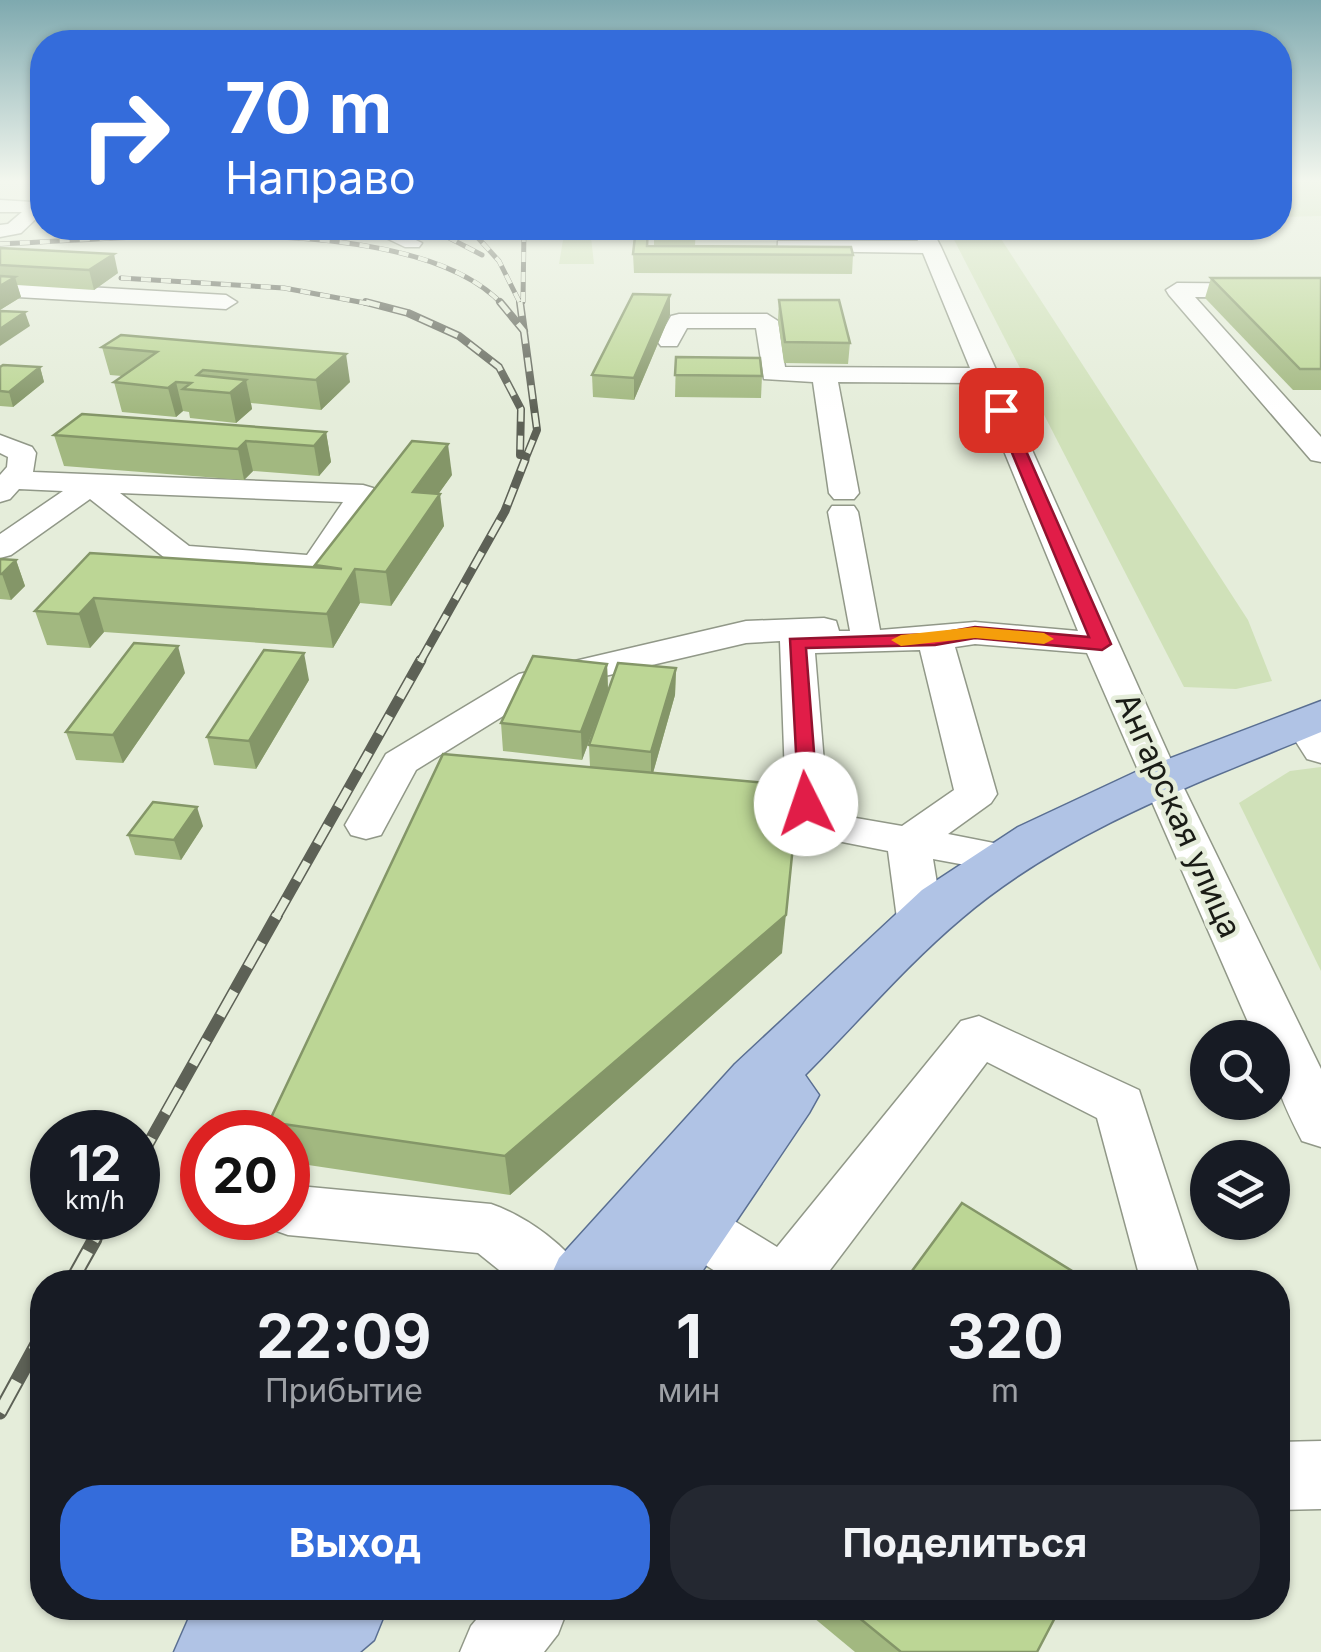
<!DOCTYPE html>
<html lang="ru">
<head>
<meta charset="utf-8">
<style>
  body { margin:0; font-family:Inter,sans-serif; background:#242831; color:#f1f3f6; height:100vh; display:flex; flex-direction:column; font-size:38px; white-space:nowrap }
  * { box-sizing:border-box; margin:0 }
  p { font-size:32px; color:#9ea1a6 }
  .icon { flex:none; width:55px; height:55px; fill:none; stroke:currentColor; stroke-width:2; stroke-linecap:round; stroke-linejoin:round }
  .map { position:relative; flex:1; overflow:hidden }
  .side { position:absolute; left:30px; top:1270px; width:1260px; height:350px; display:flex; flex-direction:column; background:#171b24; border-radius:40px; box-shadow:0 2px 8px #0004 }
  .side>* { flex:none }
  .guide { position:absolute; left:30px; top:30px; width:1262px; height:210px; border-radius:40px; box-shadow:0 2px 8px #0004; background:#346cdb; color:#fff; overflow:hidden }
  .fabs { position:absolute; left:1190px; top:1020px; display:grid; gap:20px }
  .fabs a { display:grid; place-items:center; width:100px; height:100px; border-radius:50%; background:#171b24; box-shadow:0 2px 8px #0004; font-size:50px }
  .speed { position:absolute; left:30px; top:1110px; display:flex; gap:20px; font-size:50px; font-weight:700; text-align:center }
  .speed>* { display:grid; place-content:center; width:130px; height:130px; border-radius:50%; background:#171b24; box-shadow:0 2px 8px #0004; line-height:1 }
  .speed small { font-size:25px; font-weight:400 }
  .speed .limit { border:15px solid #d22; background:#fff; color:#111 }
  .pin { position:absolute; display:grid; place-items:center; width:85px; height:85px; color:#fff; margin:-42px; border-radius:20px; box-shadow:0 5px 15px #0006 }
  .me { position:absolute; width:110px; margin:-55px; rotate:356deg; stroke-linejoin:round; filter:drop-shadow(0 0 8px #0008) }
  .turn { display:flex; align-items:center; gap:35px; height:210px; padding:0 30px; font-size:45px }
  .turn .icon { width:130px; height:130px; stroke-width:2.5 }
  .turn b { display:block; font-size:70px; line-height:85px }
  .eta { display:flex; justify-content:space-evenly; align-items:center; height:170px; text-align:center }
  .eta b { font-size:60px; font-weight:700; line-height:70px }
  .primary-button { display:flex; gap:20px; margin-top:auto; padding:20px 30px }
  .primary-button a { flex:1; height:115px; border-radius:40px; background:#346cdb; color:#fff; font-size:40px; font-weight:700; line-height:115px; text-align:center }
  .primary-button a+a { background:#242831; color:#f1f3f6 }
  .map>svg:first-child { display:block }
  .green { fill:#d0e1b9 }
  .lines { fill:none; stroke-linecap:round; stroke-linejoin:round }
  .minor-casing { stroke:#919888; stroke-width:3 }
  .major-casing { stroke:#5a6f92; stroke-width:3 }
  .minor { fill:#fff; fill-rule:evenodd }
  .major { fill:#b0c3e5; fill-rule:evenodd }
  .rail-far5-casing { stroke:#5d6156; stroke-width:5 }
  .rail-far4-casing { stroke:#5d6156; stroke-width:8 }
  .rail-far3-casing { stroke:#5d6156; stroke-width:9 }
  .rail-far2-casing { stroke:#5d6156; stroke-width:11 }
  .rail-far1-casing { stroke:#5d6156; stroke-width:12 }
  .rail-casing { stroke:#5d6156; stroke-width:15 }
  .rail-far5 { stroke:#e5edda; stroke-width:4; stroke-dasharray:10; stroke-linecap:butt }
  .rail-far4 { stroke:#e5edda; stroke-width:5; stroke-dasharray:14; stroke-linecap:butt }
  .rail-far3 { stroke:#e5edda; stroke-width:6; stroke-dasharray:18; stroke-linecap:butt }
  .rail-far2 { stroke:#e5edda; stroke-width:8; stroke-dasharray:21; stroke-linecap:butt }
  .rail-far1 { stroke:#e5edda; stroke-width:9; stroke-dasharray:28; stroke-linecap:butt }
  .rail { stroke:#e5edda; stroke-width:11; stroke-dasharray:35; stroke-linecap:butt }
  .wall { fill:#a2b880 }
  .shaded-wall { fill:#849668 }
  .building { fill:#bcd695; stroke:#849668; stroke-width:2.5 }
  .route { fill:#e11d48; stroke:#92132f; stroke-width:2.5 }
  .slow { fill:#f59e0b }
  .labels { text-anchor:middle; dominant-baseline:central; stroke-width:9; stroke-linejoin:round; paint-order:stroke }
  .street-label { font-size:32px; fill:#1a1c16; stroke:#e5edda }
</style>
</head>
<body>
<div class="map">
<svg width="1321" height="1652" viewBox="0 0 1321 1652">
  <rect width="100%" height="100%" fill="#e5edda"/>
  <g class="green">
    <polygon points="1280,180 1321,180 1321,216 1280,217"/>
    <polygon points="565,228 590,228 594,264 559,264"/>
    <polygon points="948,228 994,228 1248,620 1272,681 1236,689 1184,687"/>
    <polygon points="1321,767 1321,971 1239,803 1290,771"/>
  </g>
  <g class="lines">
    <g class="minor-casing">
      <g id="minor">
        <polygon points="0,200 32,202 42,213 21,233 0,237 0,225 8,224 22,212 0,212"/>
        <polygon points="365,228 391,228 422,243 419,247 405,247"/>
        <path d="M913,228H931L941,247L1180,780L1321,1069V1147L1302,1141C1282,1101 1272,1082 1272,1038H1255L1087,653L975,644L955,647L997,794L991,803L948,834L1024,849L1031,859L1024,869L1009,873L933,859L944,926L937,937L921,942L905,937L898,926L888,851L822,838L786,804L780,641L746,643L545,690L416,770L381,835L366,839L351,835L345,825L386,754L519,674L746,621L824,618L836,621L839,631H850L828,512L832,506H854L858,512L880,630L975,622L1078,631L976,383L838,382L859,493L854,499H834L829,493L813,382L764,379L756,328H687L677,346H661L657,341L671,316L679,314H767L778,321L785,367L970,368L923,253L796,251L794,266L787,268L777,262L778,241H918ZM920,650L954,790L902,826L850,817L827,799L815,653Z"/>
        <polygon points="0,282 226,295 237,302 226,309 0,296"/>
        <polygon points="1177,283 1321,284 1321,298 1195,297 1321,437 1321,462 1311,460 1169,295 1166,290"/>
        <path d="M0,435L32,447L36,453L33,472L363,485L373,488L378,494L327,572L316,575L170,562L90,499L11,555L0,558V534L63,491L19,489L10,499L0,502V475L7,467L8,457L0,453ZM120,493L343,502L307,555L189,546Z"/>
        <polygon points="1303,711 1317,715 1321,721 1321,763 1307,759 1284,723 1289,715"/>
        <polygon points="979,1016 1139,1090 1201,1282 1141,1282 1097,1118 987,1062 821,1282 732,1282 673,1244 664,1226 673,1208 693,1201 713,1208 777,1247 961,1021"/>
        <path d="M288,1185L491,1204C526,1216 572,1248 588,1282H514L478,1253L288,1235L268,1228L263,1218H288Z"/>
        <polygon points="1321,1441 1321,1509 1278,1510 1278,1442"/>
        <polygon points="486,1608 568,1608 558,1634 544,1652 460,1652 471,1626"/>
      </g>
    </g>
    <g class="major-casing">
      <g id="major">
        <path d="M1321,701V732C1198,783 1065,830 962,918C906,965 857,1023 805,1075L819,1095L809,1113L695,1282H548L559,1258L735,1064L922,890L1018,827L1142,769Z"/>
        <polygon points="200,1608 387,1608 374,1640 360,1652 174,1652 188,1620"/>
      </g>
    </g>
    <use href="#minor" class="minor"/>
    <use href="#major" class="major"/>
    <g class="rail-far5-casing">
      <g id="rail-far5">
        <polyline points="430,228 482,255"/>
        <polyline points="469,228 499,261 521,305"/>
        <path d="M0,244C123,239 414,208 503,305"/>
        <polyline points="121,278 284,288 376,305"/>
        <polyline points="523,302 524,228"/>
      </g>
    </g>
    <g class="rail-far4-casing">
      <g id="rail-far4">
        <polyline points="366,302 408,313 459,336 499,367 521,409 520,455"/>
        <polyline points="500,302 524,331"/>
        <polyline points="520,302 537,430 524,462"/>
      </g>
    </g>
    <g class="rail-far3-casing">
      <polyline id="rail-far3" points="420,662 505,511 525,460"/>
    </g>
    <g class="rail-far2-casing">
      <polyline id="rail-far2" points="276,917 421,660"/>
    </g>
    <g class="rail-far1-casing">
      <g id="rail-far1">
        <polyline points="138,1162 277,915"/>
        <polyline points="94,1241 107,1218"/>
      </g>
    </g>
    <g class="rail-casing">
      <g id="rail">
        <polyline points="71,1282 95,1239"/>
        <polyline points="0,1412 42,1335"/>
      </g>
    </g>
    <use href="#rail-far5" class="rail-far5"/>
    <use href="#rail-far4" class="rail-far4"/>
    <use href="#rail-far3" class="rail-far3"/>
    <use href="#rail-far2" class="rail-far2"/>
    <use href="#rail-far1" class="rail-far1"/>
    <use href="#rail" class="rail"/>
  </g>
  <g class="wall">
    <polygon points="648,228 648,246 853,255 852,274 634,273 633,254"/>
    <polygon points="654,228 696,228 695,245 654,245"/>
    <polygon points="819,228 840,228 840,236 821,236"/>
    <polygon points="0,248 118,273 94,290 17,285 21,297 0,310"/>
    <polygon points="1211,278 1321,278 1321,390 1293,390 1205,298"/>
    <polygon points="779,300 850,343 848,364 784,363 778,320"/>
    <polygon points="670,315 634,400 593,397 592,375"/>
    <polygon points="121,335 350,382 321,410 251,403 252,409 236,423 190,418 189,412 183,411 176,417 122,412 114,382 122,376 110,375 102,347"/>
    <polygon points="676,357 762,376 761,398 675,397"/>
    <polygon points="0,367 40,367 44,382 13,407 0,406"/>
    <polygon points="326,432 331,462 319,476 253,471 244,480 64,466 54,435"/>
    <polygon points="452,475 438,494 444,526 391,606 360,603 333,648 104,632 90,648 47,645 35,611 90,553 315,568 315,565"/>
    <polygon points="0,559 16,560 25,586 11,600 0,599"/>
    <polygon points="607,664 608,691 676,668 675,695 653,773 782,953 510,1195 288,1162 288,1132 272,1132 269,1122 590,767 589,745 607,694 582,760 503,751 501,723"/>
    <polygon points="185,673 123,763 76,760 66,732"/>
    <polygon points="309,680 256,769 214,765 207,737"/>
    <polygon points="203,826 181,860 135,855 128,835"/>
    <polygon points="909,1275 1090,1282 907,1282"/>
    <polygon points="802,1608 1060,1608 1037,1652 855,1652"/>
  </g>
  <g class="shaded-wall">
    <polygon points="114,254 118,273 94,290 89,270"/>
    <polygon points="15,277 21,297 0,310 0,286"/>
    <polygon points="670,295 670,315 634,400 634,378"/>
    <polygon points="25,312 30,326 0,346 0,329"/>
    <polygon points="346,354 350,382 321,410 316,380"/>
    <polygon points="40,367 44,382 13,407 9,392"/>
    <polygon points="246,380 252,409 236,423 230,393"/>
    <polygon points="176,382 183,411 176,417 168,388"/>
    <polygon points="326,432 331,462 319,476 314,446"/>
    <polygon points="246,441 253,471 244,480 238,449"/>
    <polygon points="448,444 452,475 417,524 413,492"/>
    <polygon points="440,494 444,526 391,606 386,572"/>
    <polygon points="16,560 25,586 11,600 2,574"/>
    <polygon points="355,569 360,603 333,648 327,614"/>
    <polygon points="94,598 104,632 90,648 79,614"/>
    <polygon points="178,646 185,673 123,763 113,735"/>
    <polygon points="304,653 309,680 256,769 249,741"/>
    <polygon points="607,664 608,691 582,760 581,732"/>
    <polygon points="676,668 675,695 651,780 651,752"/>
    <polygon points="799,786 782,953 510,1195 505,1156"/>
    <polygon points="197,807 203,826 181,860 174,840"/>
  </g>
  <g class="building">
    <polygon points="636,228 648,228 647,246 851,247 853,255 633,254"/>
    <polygon points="821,228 840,228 841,230 821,230"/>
    <polygon points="0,248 114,254 89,270 0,265"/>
    <polygon points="0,276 15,277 0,286"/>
    <polygon points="1211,278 1321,278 1321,369 1300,369"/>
    <polygon points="633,294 670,295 634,378 592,375"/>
    <polygon points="779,300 839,300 850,343 785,342"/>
    <polygon points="0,311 25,312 0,329"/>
    <polygon points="121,335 346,354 316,380 203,370 197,375 246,380 230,393 183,389 191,383 176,382 168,388 114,382 157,352 102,347"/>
    <polygon points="676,357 760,358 762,376 675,375"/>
    <polygon points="3,365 40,367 9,392 0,391 0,367"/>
    <polygon points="82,414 326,432 314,446 246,441 238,449 54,435"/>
    <polygon points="412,441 448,444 413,492 440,494 386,572 355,569 327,614 94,598 79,614 35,611 90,553 342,569 315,565"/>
    <polygon points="0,559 16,560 2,574 0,574"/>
    <polygon points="134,643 178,646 113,735 66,732"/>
    <polygon points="264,650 304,653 249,741 207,737"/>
    <polygon points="533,656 607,664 581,732 501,723"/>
    <polygon points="618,663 676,668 651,752 589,745"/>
    <polygon points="443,754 799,786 786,915 505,1156 269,1122"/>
    <polygon points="153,802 197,807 174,840 128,835"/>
    <polygon points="962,1203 1090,1282 920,1282 909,1275"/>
    <polygon points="847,1608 1060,1608 1037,1652 901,1652"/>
  </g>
  <linearGradient id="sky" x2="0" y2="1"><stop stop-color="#7ea9af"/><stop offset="0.44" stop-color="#f3f7ee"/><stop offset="1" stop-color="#f3f7ee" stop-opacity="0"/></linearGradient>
  <rect width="1321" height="411" fill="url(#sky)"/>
  <polygon class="route" points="1001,405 1008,410 1111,644 1102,650 975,638 935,645 806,648 818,804 814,809 799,809 790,639 935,634 975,627 1089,637 994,410"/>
  <polygon class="slow" points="975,627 1044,633 1054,639 1044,644 975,638 901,646 891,640 901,635"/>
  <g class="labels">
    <g class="street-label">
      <text transform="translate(1179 815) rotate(66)">Ангарская улица</text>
    </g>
  </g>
</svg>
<div class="fabs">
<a><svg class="icon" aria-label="search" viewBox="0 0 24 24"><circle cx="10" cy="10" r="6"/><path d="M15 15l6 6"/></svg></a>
<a><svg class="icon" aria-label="layers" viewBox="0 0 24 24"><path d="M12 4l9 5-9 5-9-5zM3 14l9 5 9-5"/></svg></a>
</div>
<div class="speed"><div>12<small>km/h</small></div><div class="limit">20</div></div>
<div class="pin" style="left:1001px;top:410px;background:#d93025"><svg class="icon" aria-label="arrive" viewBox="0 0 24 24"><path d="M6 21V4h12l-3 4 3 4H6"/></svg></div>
<svg class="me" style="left:806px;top:804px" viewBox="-20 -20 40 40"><circle r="19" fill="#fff"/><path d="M0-13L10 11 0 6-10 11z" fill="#e11d48"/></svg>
<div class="guide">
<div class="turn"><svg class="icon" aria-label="right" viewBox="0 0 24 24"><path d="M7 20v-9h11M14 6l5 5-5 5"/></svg><div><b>70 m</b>Направо</div></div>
</div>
<section class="side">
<div class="eta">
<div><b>22:09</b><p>Прибытие</p></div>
<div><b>1</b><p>мин</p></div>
<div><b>320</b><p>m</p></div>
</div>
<div class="primary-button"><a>Выход</a><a>Поделиться</a></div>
</section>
</div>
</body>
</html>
